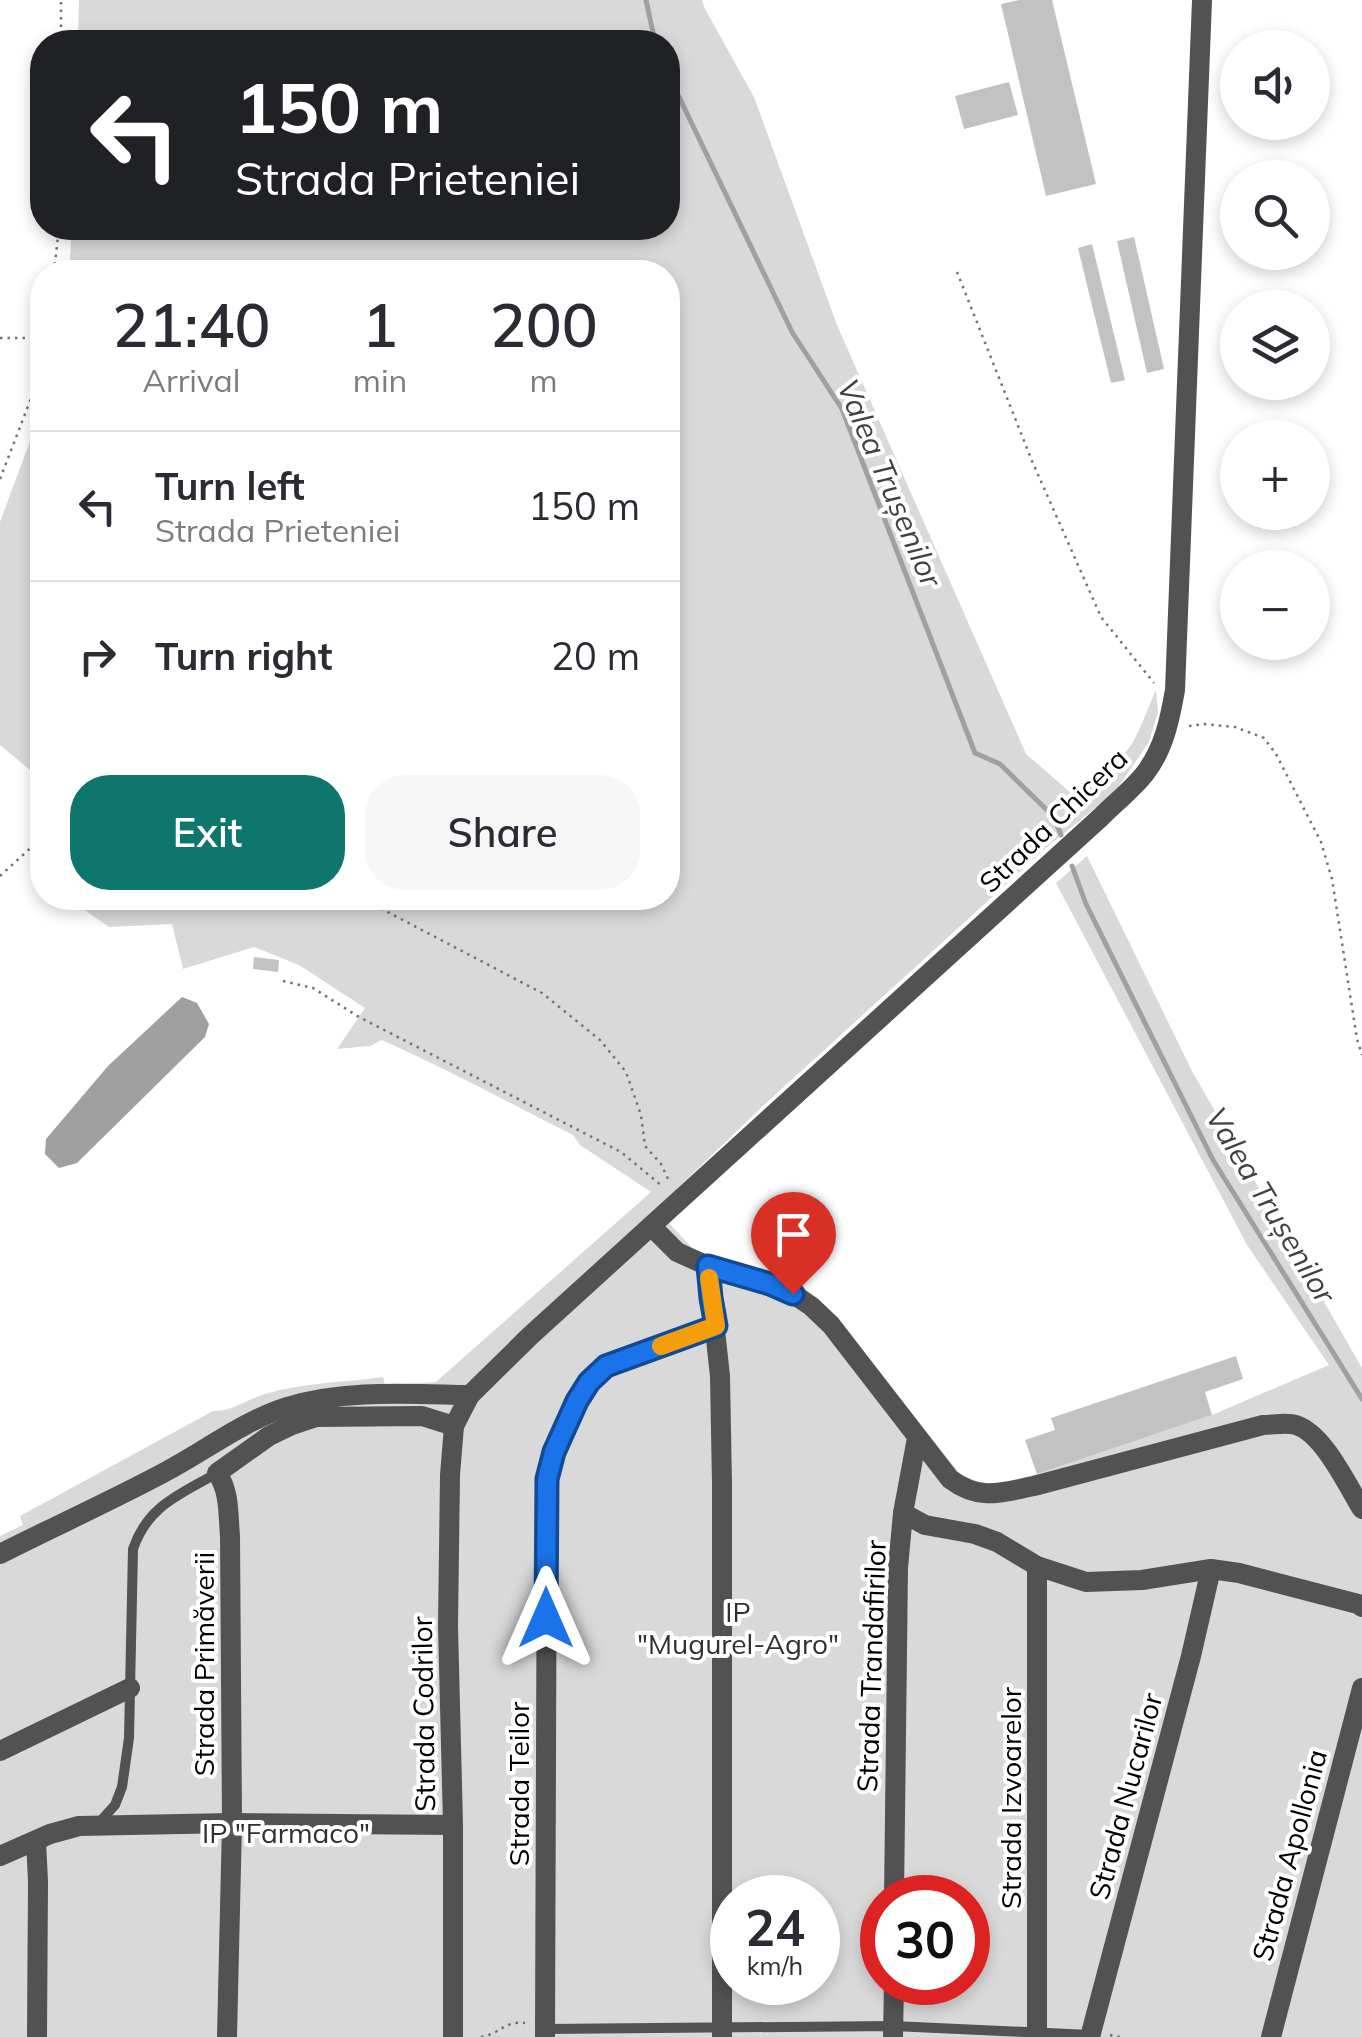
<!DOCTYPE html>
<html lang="en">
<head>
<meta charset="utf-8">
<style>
  body { margin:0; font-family:Mulish,sans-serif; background:#f7f7f7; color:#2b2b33; height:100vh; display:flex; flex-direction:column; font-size:38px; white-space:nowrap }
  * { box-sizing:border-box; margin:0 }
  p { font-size:32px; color:#7c7c81 }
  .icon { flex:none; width:55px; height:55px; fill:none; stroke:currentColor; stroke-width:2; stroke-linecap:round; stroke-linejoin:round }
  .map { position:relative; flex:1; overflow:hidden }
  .details { position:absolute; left:30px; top:260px; width:650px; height:650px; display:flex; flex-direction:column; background:#fff; border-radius:40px; box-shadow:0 5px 15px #0003 }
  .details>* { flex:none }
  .top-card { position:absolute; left:30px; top:30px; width:650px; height:210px; border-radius:40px; box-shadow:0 5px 15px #0003; background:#202124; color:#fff; overflow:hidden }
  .tools { position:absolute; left:1220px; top:30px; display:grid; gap:20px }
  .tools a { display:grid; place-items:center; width:110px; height:110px; border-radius:50%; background:#fff; box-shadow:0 5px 15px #0003; font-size:50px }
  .speed { position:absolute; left:710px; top:1875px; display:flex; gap:20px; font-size:50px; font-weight:700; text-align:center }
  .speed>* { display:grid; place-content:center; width:130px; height:130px; border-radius:50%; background:#fff; box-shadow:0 5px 15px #0003; line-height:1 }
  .speed small { font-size:25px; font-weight:400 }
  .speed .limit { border:15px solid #d22; background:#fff; color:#111 }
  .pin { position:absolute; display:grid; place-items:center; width:85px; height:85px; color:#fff; margin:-102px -42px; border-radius:50% 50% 50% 0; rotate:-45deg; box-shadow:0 0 10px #0007 }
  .pin .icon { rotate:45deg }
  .me { position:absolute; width:110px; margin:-55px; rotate:0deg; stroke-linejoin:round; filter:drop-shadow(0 0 8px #0008) }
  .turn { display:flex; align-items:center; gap:35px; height:210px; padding:0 40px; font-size:45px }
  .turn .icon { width:130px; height:130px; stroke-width:2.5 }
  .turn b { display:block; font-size:70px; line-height:85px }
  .eta { display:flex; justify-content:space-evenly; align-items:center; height:170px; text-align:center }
  .eta b { font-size:60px; font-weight:600; line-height:70px }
  .action { display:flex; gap:20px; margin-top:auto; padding:20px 40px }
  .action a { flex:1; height:115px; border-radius:40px; background:#0f766e; color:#fff; font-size:40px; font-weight:600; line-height:115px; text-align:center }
  .action a+a { background:#f7f7f7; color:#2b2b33 }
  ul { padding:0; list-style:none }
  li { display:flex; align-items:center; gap:30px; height:150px; padding:0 40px; border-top:2px solid #e1e1e2 }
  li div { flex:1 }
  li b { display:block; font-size:38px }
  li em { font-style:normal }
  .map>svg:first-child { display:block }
  .green { fill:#d9d9d9; fill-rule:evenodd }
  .water { fill:#a0a0a0 }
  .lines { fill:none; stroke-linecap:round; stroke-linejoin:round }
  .stream { stroke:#a0a0a0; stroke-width:5 }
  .building { fill:#c2c2c2 }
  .path { stroke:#747474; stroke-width:2.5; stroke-dasharray:2.5 5; stroke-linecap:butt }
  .service { stroke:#525252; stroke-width:10 }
  .minor { stroke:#525252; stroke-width:20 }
  .tertiary { stroke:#525252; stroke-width:20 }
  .route-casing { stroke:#114b97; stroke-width:25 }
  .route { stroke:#1a73e8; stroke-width:18 }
  .slow { stroke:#f59e0b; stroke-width:18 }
  .labels { text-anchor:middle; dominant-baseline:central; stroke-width:8; stroke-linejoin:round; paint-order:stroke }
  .street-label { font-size:28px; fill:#000; stroke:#fff }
  .park-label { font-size:28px; fill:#303030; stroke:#fff }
  .water-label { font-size:30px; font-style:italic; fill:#414141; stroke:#fff }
</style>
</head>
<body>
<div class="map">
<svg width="1362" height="2037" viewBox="0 0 1362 2037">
  <rect width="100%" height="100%" fill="#fff"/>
  <g class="green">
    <path d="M79,0H702L705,9L754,97L837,325L1026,754L1071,793C1091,786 1122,760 1133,742C1142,726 1148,707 1156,690L1158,712L1149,742L1115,792L1047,847L764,1105L656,1209L693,1249L803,1287L829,1309L960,1474L988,1486L1037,1474L1212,1415L1329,1365L1247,1245L1056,883L1087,856L1192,1071L1362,1368V2037H0V1536L23,1525L20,1516L213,1411C231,1412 248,1399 265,1394C305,1382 343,1383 383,1377L385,1385L436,1382L651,1192L580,1145L573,1135C509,1103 447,1069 382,1040L370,1046L337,1049L365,1008L299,965L254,947L183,969L172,924L109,927L67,898H668V272H69L72,228H668V42H78ZM732,1898H818V1982H732ZM882,1898H968V1982H882Z"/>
    <polygon points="42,409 42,780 0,745 0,522"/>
  </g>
  <polygon class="water" points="182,997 197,1003 209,1024 205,1037 77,1163 59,1168 45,1154 46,1139 108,1066"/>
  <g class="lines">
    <g class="stream">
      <polyline points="646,0 655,42"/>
      <polyline points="668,74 792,332 842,409 975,753 1000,764 1054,817 1061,835"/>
      <polyline points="1072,866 1086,904 1213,1160 1362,1399"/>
    </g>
  </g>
  <g class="building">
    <polygon points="1019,0 1052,0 1096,184 1046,196 1001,4"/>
    <polygon points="1009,82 1018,115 964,129 955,96"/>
    <polygon points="1134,237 1164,369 1147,373 1117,241"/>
    <polygon points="1092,244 1125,380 1111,383 1078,248"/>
    <polygon points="254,957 279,960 278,972 253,969"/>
    <polygon points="1236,1356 1243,1379 1205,1392 1212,1415 1037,1474 1025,1440 1055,1430 1051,1418"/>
  </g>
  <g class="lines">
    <g class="path">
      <polyline points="61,42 61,0"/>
      <polyline points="54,272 59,228"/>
      <polyline points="957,272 1032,461 1101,617 1154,683"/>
      <polyline points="0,338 42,338"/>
      <polyline points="0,479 35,388 42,348"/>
      <polyline points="1189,726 1204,724 1235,727 1264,738 1276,754 1321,842 1332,879 1357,1039 1362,1055"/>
      <polyline points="0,876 36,843 42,841"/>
      <polyline points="361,898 542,993 600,1040 626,1072 641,1115 645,1146 661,1164 669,1181"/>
      <polyline points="283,981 313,988 359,1017 621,1152 662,1186"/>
      <polyline points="1110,2035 1120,2037"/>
      <path d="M481,2037C502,2033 503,2021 525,2023"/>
    </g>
    <g class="service">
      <path d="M97,1825L115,1805L122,1787L129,1738L133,1549C148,1505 180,1495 217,1473"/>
      <polyline points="545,2029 893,2026 1090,2035"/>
    </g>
    <g class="minor">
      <path d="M651,1226L677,1252L708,1266L770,1283L793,1294L811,1306L831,1325L950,1479C979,1501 1001,1493 1034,1486L1263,1425C1273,1425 1286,1422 1296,1425C1324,1434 1347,1485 1362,1509"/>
      <polyline points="708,1266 720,1376 722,1484 722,2037"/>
      <polyline points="903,1513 925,1525 975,1534 997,1542 1037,1566 1086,1582 1142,1580 1211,1569 1239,1573 1358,1604 1362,1607"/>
      <path d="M0,1554C55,1526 111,1501 165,1472C205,1451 243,1421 287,1407C345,1389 410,1394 470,1395"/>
      <polyline points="0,1751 130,1688"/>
      <polyline points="36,1841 38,1881 37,2037"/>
      <polyline points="0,1856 50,1834 79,1826 232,1823 453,1825"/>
      <polyline points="894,1898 898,1568 903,1513 917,1438"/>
      <polyline points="1037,2031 1037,1566"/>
      <path d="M227,2037L232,1823L230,1536C228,1515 230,1491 217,1473L269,1436L292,1425L316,1417L422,1416L454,1426"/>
      <polyline points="545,2037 547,1479 565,1423 589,1382 606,1366 716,1326"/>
      <polyline points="893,2037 894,1982"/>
      <polyline points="1090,2037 1191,1656 1211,1569"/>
      <polyline points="1271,2037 1362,1688"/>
    </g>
    <path class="tertiary" d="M453,2037V1825L448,1626L450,1475L454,1426L470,1395L530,1336L1101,817C1116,802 1134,788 1146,772C1164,748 1170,719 1175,690L1202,0"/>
  </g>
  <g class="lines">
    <g class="route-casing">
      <polyline id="route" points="546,1618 547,1479 554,1452 577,1401 589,1382 606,1366 716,1326 711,1298 708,1266 770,1284 793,1294"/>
    </g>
    <use href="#route" class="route"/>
    <polyline class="slow" points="661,1346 716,1326 709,1278"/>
  </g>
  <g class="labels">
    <g class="street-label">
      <text transform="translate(1053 820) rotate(-44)">Strada Chicera</text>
      <text transform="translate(203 1664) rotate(-90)">Strada Primăverii</text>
      <text transform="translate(871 1666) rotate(-88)">Strada Trandafirilor</text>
      <text transform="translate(423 1714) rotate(-91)">Strada Codrilor</text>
      <text transform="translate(518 1784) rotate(-90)">Strada Teilor</text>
      <text transform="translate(1125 1796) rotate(-75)">Strada Nucarilor</text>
      <text transform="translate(1010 1798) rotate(-90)">Strada Izvoarelor</text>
      <text transform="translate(1289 1855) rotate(-75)">Strada Apollonia</text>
    </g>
    <g class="park-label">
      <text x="738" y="1611">IP<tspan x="738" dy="32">"Mugurel-Agro"</tspan></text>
      <text x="286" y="1832">IP "Farmaco"</text>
    </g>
    <g class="water-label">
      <text transform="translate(890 483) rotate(67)">Valea Trușenilor</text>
      <text transform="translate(1271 1205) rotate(59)">Valea Trușenilor</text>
    </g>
  </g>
</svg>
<div class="tools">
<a><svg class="icon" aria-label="sound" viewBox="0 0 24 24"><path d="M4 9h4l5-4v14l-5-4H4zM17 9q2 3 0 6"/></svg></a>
<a><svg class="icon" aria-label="search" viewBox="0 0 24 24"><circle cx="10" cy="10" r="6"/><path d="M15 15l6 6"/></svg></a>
<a><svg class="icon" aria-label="layers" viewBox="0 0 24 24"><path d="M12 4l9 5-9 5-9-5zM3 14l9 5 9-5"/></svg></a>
<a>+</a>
<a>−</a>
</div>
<div class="speed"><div>24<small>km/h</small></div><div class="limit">30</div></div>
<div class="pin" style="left:793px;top:1294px;background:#d93025"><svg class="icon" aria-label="arrive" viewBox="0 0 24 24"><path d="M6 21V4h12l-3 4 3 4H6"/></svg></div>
<svg class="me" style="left:546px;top:1618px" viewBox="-20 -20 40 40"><path d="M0-17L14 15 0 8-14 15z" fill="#1a73e8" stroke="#fff" stroke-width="4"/></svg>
<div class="top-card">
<div class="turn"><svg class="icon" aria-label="left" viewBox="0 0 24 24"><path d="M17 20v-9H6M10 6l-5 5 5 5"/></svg><div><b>150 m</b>Strada Prieteniei</div></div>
</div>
<section class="details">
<div class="eta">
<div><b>21:40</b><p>Arrival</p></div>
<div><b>1</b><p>min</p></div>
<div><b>200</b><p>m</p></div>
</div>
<ul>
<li><svg class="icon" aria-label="left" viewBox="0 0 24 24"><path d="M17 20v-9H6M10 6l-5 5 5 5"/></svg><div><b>Turn left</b><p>Strada Prieteniei</p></div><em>150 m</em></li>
<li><svg class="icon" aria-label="right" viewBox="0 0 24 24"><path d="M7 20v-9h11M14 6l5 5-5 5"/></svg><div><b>Turn right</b></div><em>20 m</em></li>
</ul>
<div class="action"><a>Exit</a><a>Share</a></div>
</section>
</div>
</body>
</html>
